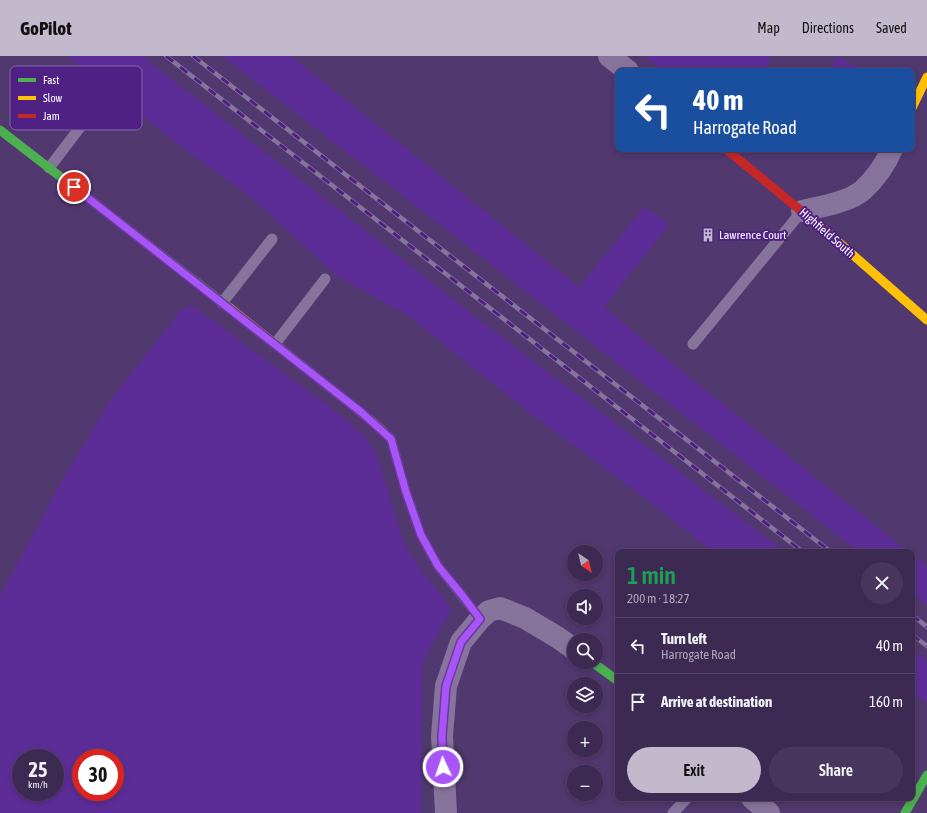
<!DOCTYPE html>
<html lang="en">
<head>
<meta charset="utf-8">
<style>
  body { margin:0; font-family:"Asap Condensed",sans-serif; background:#48365c; color:#f1f3f6; height:100vh; display:flex; flex-direction:column; font-size:15px; white-space:nowrap }
  * { box-sizing:border-box; margin:0 }
  p { font-size:13px; color:#ada7b8 }
  .icon { flex:none; width:22px; height:22px; fill:none; stroke:currentColor; stroke-width:2; stroke-linecap:round; stroke-linejoin:round }
  .map { position:relative; flex:1; overflow:hidden }
  .panel { position:absolute; left:615px; top:493px; width:300px; height:252px; display:flex; flex-direction:column; background:#3d2a52; border-radius:8px; box-shadow:0 2px 6px #0003,0 0 0 1px #564669 }
  .panel>* { flex:none }
  .banner { position:absolute; left:615px; top:12px; width:300px; height:84px; border-radius:8px; box-shadow:0 2px 6px #0003,0 0 0 1px #564669; background:#1a4fa0; color:#fff; overflow:hidden }
  .needle { width:26px; rotate:145deg }
  .buttons { position:absolute; left:567px; top:489px; display:grid; gap:8px }
  .buttons a { display:grid; place-items:center; width:36px; height:36px; border-radius:50%; background:#3d2a52; box-shadow:0 2px 6px #0003,0 0 0 1px #564669; font-size:20px }
  .speed { position:absolute; left:12px; top:693px; display:flex; gap:8px; font-size:20px; font-weight:700; text-align:center }
  .speed>* { display:grid; place-content:center; width:52px; height:52px; border-radius:50%; background:#3d2a52; box-shadow:0 2px 6px #0003,0 0 0 1px #564669; line-height:1 }
  .speed small { font-size:10px; font-weight:400 }
  .speed .limit { border:6px solid #d22; background:#fff; color:#111 }
  .pin { position:absolute; display:grid; place-items:center; width:34px; height:34px; color:#fff; margin:-17px; border:2px solid #fff; border-radius:50%; box-shadow:0 1px 4px #0007 }
  .me { position:absolute; width:44px; margin:-22px; rotate:357deg; stroke-linejoin:round; filter:drop-shadow(0 0 3px #0008) }
  .turn { display:flex; align-items:center; gap:14px; height:84px; padding:0 12px; font-size:18px }
  .turn .icon { width:52px; height:52px; stroke-width:2.5 }
  .turn b { display:block; font-size:28px; line-height:34px }
  .round { display:grid; place-items:center; flex:none; width:42px; height:42px; border-radius:21px; background:#48365c }
  .overview { display:flex; align-items:center; justify-content:space-between; height:68px; padding:0 12px }
  h1 { font-size:24px; font-weight:600; line-height:30px; color:#1e9e55 }
  .primary-button { display:flex; gap:8px; margin-top:auto; padding:8px 12px }
  .primary-button a { flex:1; height:46px; border-radius:24px; background:#c2b9cc; color:#111; font-size:16px; font-weight:600; line-height:46px; text-align:center }
  .primary-button a+a { background:#48365c; color:#f1f3f6 }
  ul { padding:0; list-style:none }
  li { display:flex; align-items:center; gap:12px; height:56px; padding:0 12px; border-top:1px solid #564669 }
  li div { flex:1 }
  li b { display:block; font-size:15px }
  li em { font-style:normal }
  header { display:flex; align-items:center; gap:24px; box-sizing:border-box; height:56px; padding:0 20px; background:#c2b9cc; color:#111 }
  header strong { font-size:19px }
  nav { display:flex; gap:22px; margin-inline-start:auto; font-size:14px }
  .map>svg:first-child { display:block }
  .green { fill:#5d2d97; fill-rule:evenodd }
  .lines { fill:none; stroke-linecap:round; stroke-linejoin:round }
  .lane { stroke:#87749c; stroke-width:11 }
  .street { stroke:#87749c; stroke-width:22 }
  .fast { stroke:#4caf50; stroke-width:9 }
  .slow { stroke:#ffc107; stroke-width:9 }
  .jam { stroke:#c62828; stroke-width:9 }
  .rail-casing { stroke:#87749c; stroke-width:4.5 }
  .rail { stroke:#502185; stroke-width:3; stroke-dasharray:9; stroke-linecap:butt }
  .route-casing { stroke:#6d37a1; stroke-width:10 }
  .route { stroke:#a855f7; stroke-width:7 }
  .labels { text-anchor:middle; dominant-baseline:central; stroke-width:4; stroke-linejoin:round; paint-order:stroke }
  .street-label { font-size:12px; fill:#fff; stroke:#502185 }
  .poi-label { font-size:12px; fill:#fff; stroke:#502185; text-anchor:start }
  .key { fill:#502185; stroke:#8464aa; stroke-width:1 }
  .key-label { font-size:11px; fill:#fff }
</style>
</head>
<body>
<header>
<strong>GoPilot</strong>
<nav><a>Map</a><a>Directions</a><a>Saved</a></nav>
</header>
<div class="map">
<svg width="927" height="757" viewBox="0 0 927 757">
  <rect width="100%" height="100%" fill="#51386e"/>
  <g class="green">
    <polygon points="67,0 142,0 490,272 785,496 714,496 634,434 527,355 407,259 338,221 251,141 181,91"/>
    <polygon points="222,0 291,0 579,231 645,150 669,169 604,251 683,316 909,496 859,496 411,146"/>
    <polygon points="645,0 770,0 766,15 664,15"/>
    <polygon points="837,1 867,15 830,15"/>
    <path d="M192,249L347,364L366,382L377,399L404,488L423,518L441,538L451,554L422,608L421,757H0V540L60,428L111,343L182,253ZM21,702H55V736H21ZM81,702H115V736H81Z"/>
    <polygon points="912,498 927,510 927,549 912,537"/>
    <polygon points="912,593 927,604 927,647 912,637"/>
  </g>
  <g class="lines">
    <g class="lane">
      <polyline points="49,112 101,44"/>
      <polyline points="222,247 272,183"/>
      <polyline points="275,288 325,223"/>
      <polyline points="693,288 802,155"/>
      <polyline points="673,757 687,742"/>
    </g>
    <g class="street">
      <polyline points="609,0 628,15"/>
      <path d="M802,155C819,151 850,146 863,134C875,123 886,107 892,93"/>
      <polyline points="752,742 769,757"/>
      <polyline points="446,757 442,680 446,630 461,586 480,563 489,555 500,552 525,562 557,581 574,593"/>
    </g>
    <g class="fast">
      <polyline points="0,74 230,252"/>
      <polyline points="383,375 391,383 406,436 421,479 438,510 480,563"/>
      <polyline points="592,606 618,625"/>
      <polyline points="905,757 927,719"/>
    </g>
    <g class="slow">
      <polyline points="912,52 927,21"/>
      <polyline points="828,177 927,264"/>
      <polyline points="230,252 373,366 383,375"/>
    </g>
    <polyline class="jam" points="726,93 828,177"/>
    <g class="rail-casing">
      <g id="rail">
        <polyline points="166,0 803,496"/>
        <polyline points="193,0 831,496"/>
        <polyline points="912,559 927,571"/>
        <polyline points="912,579 927,590"/>
      </g>
    </g>
    <use href="#rail" class="rail"/>
  </g>
  <g class="lines">
    <g class="route-casing">
      <polyline id="route" points="74,131 361,356 391,383 406,436 421,479 438,510 462,539 480,563 461,586 446,630 442,680 443,711"/>
    </g>
    <use href="#route" class="route"/>
  </g>
  <defs>
    <g id="building-bare" transform="scale(1.08)"><path d="M-4-6H4V6H1V3H-1V6H-4ZM-2.5-4.3h1.7v1.8h-1.7ZM.8-4.3h1.7v1.8H.8ZM-2.5-1h1.7V.8h-1.7ZM.8-1h1.7V.8H.8Z" fill="#c2b9cc" stroke="#502185" stroke-width="2.5" paint-order="stroke"/></g>
  </defs>
  <g fill-rule="evenodd">
    <use href="#building-bare" x="708" y="179"/>
  </g>
  <g class="labels">
    <g class="street-label">
      <text transform="translate(827 177) rotate(41)">Highfield South</text>
    </g>
    <g class="poi-label">
      <text x="719" y="179">Lawrence Court</text>
    </g>
  </g>
  <rect x="10" y="10" width="132" height="64" rx="6" class="key"/>
  <rect x="18" y="22" width="18" height="4" fill="#4caf50"/>
  <rect x="18" y="40" width="18" height="4" fill="#ffc107"/>
  <rect x="18" y="58" width="18" height="4" fill="#c62828"/>
  <g class="key-label">
    <text x="43" y="28">Fast</text>
    <text x="43" y="46">Slow</text>
    <text x="43" y="64">Jam</text>
  </g>
</svg>
<div class="buttons">
<a><svg class="needle" viewBox="-14 -14 28 28"><path d="M0-13l5 13h-10z" fill="#e53935"/><path d="M0 13l5-13h-10z" fill="#ada7b8"/></svg></a>
<a><svg class="icon" aria-label="sound" viewBox="0 0 24 24"><path d="M4 9h4l5-4v14l-5-4H4zM17 9q2 3 0 6"/></svg></a>
<a><svg class="icon" aria-label="search" viewBox="0 0 24 24"><circle cx="10" cy="10" r="6"/><path d="M15 15l6 6"/></svg></a>
<a><svg class="icon" aria-label="layers" viewBox="0 0 24 24"><path d="M12 4l9 5-9 5-9-5zM3 14l9 5 9-5"/></svg></a>
<a>+</a>
<a>−</a>
</div>
<div class="speed"><div>25<small>km/h</small></div><div class="limit">30</div></div>
<div class="pin" style="left:74px;top:131px;background:#d93025"><svg class="icon" aria-label="arrive" viewBox="0 0 24 24"><path d="M6 21V4h12l-3 4 3 4H6"/></svg></div>
<svg class="me" style="left:443px;top:711px" viewBox="-20 -20 40 40"><circle r="17" fill="#a855f7" stroke="#fff" stroke-width="3"/><path d="M0-11L8 9 0 5-8 9z" fill="#fff"/></svg>
<div class="banner">
<div class="turn"><svg class="icon" aria-label="left" viewBox="0 0 24 24"><path d="M17 20v-9H6M10 6l-5 5 5 5"/></svg><div><b>40 m</b>Harrogate Road</div></div>
</div>
<section class="panel">
<div class="overview"><div><h1>1 min</h1><p>200 m · 18:27</p></div><a class="round"><svg class="icon" aria-label="close" viewBox="0 0 24 24"><path d="M6 6l12 12M18 6L6 18"/></svg></a></div>
<ul>
<li><svg class="icon" aria-label="left" viewBox="0 0 24 24"><path d="M17 20v-9H6M10 6l-5 5 5 5"/></svg><div><b>Turn left</b><p>Harrogate Road</p></div><em>40 m</em></li>
<li><svg class="icon" aria-label="arrive" viewBox="0 0 24 24"><path d="M6 21V4h12l-3 4 3 4H6"/></svg><div><b>Arrive at destination</b></div><em>160 m</em></li>
</ul>
<div class="primary-button"><a>Exit</a><a>Share</a></div>
</section>
</div>
</body>
</html>
